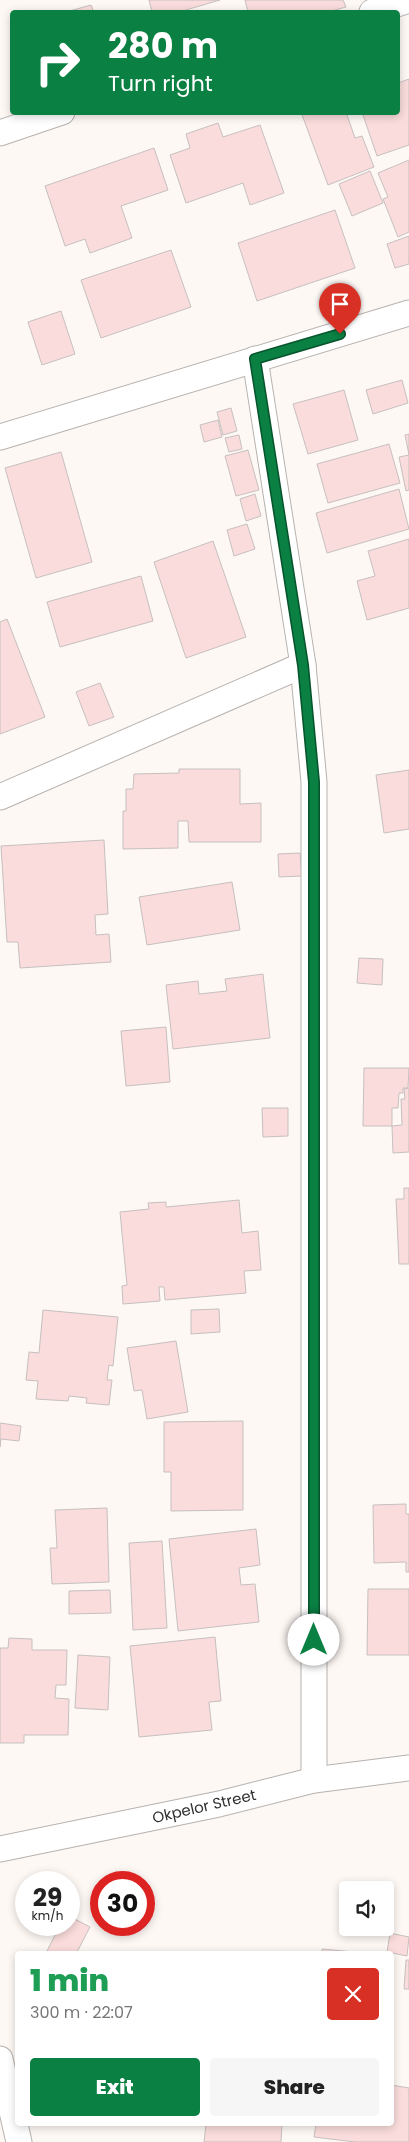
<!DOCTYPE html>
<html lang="en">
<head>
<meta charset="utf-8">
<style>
  body { margin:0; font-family:Poppins,sans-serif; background:#f6f6f6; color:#222; height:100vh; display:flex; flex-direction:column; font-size:19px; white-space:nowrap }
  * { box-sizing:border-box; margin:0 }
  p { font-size:16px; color:#767676 }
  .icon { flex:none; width:28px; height:28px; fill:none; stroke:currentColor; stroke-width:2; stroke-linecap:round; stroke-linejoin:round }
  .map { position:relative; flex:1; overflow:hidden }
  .panel { position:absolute; left:15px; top:1951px; width:379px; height:175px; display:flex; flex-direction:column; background:#fff; border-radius:5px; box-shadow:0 2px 8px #0003 }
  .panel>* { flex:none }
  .guide { position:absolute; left:10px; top:10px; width:390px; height:105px; border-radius:5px; box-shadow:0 2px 8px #0003; background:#0b8043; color:#fff; overflow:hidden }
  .fabs { position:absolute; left:339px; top:1881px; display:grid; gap:10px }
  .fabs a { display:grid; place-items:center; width:55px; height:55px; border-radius:5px; background:#fff; box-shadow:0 2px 8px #0003; font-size:25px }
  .speed { position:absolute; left:15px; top:1871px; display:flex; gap:10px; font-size:25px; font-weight:700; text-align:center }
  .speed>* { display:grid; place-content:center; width:65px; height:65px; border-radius:50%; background:#fff; box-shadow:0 2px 8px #0003; line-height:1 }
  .speed small { font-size:12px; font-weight:400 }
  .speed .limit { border:8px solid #d22; background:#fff; color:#111 }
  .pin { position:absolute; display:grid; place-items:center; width:42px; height:42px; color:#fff; margin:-51px -21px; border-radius:50% 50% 50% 0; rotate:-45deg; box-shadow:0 0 5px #0007 }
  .pin .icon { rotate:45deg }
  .me { position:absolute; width:55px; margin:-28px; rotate:0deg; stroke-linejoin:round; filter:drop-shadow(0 0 4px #0008) }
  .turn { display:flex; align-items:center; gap:18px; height:105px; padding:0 15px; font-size:22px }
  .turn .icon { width:65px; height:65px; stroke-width:2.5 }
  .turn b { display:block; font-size:35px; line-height:42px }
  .round { display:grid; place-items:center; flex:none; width:52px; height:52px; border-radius:5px; background:#f6f6f6 }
  .head { display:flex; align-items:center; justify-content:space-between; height:85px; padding:0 15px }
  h1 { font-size:30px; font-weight:800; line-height:38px; color:#1e9e55 }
  .primary-button { display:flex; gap:10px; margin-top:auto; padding:10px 15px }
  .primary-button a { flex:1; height:58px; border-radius:5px; background:#0b8043; color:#fff; font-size:20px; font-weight:800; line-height:58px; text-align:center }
  .primary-button a+a { background:#f6f6f6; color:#222 }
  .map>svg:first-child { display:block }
  .building { fill:#f9dcdb; stroke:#c6c0bf }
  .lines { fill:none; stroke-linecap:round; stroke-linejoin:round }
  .minor-casing { stroke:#b7b2af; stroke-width:27 }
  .minor { stroke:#fff; stroke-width:25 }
  .route-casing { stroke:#07532c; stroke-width:12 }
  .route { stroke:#0b8043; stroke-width:9 }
  .labels { text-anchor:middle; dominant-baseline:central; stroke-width:4; stroke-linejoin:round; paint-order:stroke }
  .street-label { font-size:15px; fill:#32302f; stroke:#fff }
</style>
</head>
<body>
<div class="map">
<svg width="409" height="2142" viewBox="0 0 409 2142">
  <rect width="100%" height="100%" fill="#fef8f5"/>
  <g class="building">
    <polygon points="149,0 220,0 179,12 152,12"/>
    <polygon points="245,0 343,0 346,7 328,12 248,12"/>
    <polygon points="91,5 94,12 66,12"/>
    <polygon points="409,79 409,145 377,156 362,112 398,112 398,83"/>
    <polygon points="301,112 346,112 355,138 362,136 374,167 328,185"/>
    <polygon points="218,123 223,137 260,125 284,193 250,205 243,183 186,203 170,155 190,148 186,134"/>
    <polygon points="154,148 168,190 121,206 132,238 90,253 85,239 65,246 45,186"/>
    <polygon points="409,160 409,232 398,237 383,199 388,197 378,173"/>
    <polygon points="370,171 383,203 352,216 339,184"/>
    <polygon points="335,210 355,268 257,301 238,243"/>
    <polygon points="409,236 409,264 395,268 387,244"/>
    <polygon points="171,250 191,307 101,338 81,280"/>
    <polygon points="61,311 75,354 42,365 28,322"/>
    <polygon points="402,380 408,403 373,414 366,390"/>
    <polygon points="344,390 358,440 308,454 293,404"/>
    <polygon points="231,408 237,431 223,435 217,412"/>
    <polygon points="218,420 222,437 204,442 200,425"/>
    <polygon points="409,434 409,490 406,491 399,457 409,455 405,435"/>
    <polygon points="239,435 242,449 229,452 225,438"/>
    <polygon points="389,444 400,483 328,503 317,464"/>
    <polygon points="248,450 259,490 236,496 225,456"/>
    <polygon points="61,452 92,562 36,578 5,468"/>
    <polygon points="399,489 409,529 327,553 316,513"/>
    <polygon points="255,494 261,516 246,521 240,499"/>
    <polygon points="247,524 255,549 234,556 227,530"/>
    <polygon points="409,539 409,608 367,620 357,581 375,576 368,551"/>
    <polygon points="213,541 246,637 186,658 154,562"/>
    <polygon points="141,576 153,621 60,647 47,602"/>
    <polygon points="7,619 45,717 0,734 0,622"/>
    <polygon points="100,683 114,717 89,726 76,692"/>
    <polygon points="179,769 240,769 240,804 261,803 261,842 189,842 188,821 178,821 178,848 123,849 123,811 126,811 126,789 133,789 134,774 179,773"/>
    <polygon points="409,770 409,829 384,833 376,775"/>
    <polygon points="104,840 108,914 95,915 96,935 109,934 111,962 20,968 18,942 7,942 1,846"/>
    <polygon points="300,853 302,876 279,877 278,854"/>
    <polygon points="232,882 240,930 147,945 139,897"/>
    <polygon points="359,958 383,959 382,985 357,983"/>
    <polygon points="263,974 270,1038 173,1049 166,985 198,981 199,994 227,991 225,979"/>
    <polygon points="166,1027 170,1082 126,1086 121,1031"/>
    <polygon points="364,1068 409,1068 408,1088 403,1088 403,1093 399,1093 398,1108 392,1108 392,1126 363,1126"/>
    <polygon points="409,1088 409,1152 393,1153 392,1126 402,1125 401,1099 405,1099 404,1089"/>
    <polygon points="262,1108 288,1108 288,1136 263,1137"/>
    <polygon points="404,1188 409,1188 409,1264 399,1264 396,1199 404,1199"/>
    <polygon points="239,1200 242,1233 258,1231 261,1270 244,1271 246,1293 165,1300 164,1287 159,1287 160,1301 123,1304 122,1286 127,1285 120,1212 149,1209 148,1203 166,1202 166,1207"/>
    <polygon points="219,1309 220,1332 191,1334 191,1310"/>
    <polygon points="43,1310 118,1317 113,1366 109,1365 107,1380 112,1380 109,1405 86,1403 87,1398 69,1396 68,1401 36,1399 38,1381 26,1380 29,1352 39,1353"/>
    <polygon points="176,1341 188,1412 147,1419 142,1390 134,1391 127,1348"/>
    <polygon points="243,1421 243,1510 171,1511 171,1472 164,1472 164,1422"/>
    <polygon points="0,1423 21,1426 19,1441 1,1439 0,1447"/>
    <polygon points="406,1504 406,1514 409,1514 409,1572 406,1572 406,1562 374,1563 373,1505"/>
    <polygon points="107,1508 109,1582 52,1584 50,1548 57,1548 55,1510"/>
    <polygon points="256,1529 260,1565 239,1568 241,1585 255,1584 259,1622 178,1631 169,1539"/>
    <polygon points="162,1541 167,1628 133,1630 129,1543"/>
    <polygon points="368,1589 409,1589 409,1655 367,1655"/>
    <polygon points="110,1590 111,1613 69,1614 69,1591"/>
    <polygon points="215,1637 221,1701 209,1702 212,1730 139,1737 130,1646"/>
    <polygon points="9,1638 32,1639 32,1650 67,1650 66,1685 56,1685 55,1698 69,1699 68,1735 24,1735 24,1743 0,1743 0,1648 8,1648"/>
    <polygon points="78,1655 110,1657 108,1710 75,1708"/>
    <polygon points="69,1916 90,1927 76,1954 53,1954 47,1951 60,1925 69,1925"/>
    <polygon points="390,1933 409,1937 407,1956 387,1952"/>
    <polygon points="322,1949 376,1954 322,1954"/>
    <polygon points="406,1960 409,1960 409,1989 404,1989"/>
    <polygon points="391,2085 409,2088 409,2142 355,2142 314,2137 316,2124 391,2124"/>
    <polygon points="206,2124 282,2124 281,2142 204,2142"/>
  </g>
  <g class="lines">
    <g class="minor-casing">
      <g id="minor">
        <polyline points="372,12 409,0"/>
        <polyline points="0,133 62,112"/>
        <polyline points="255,359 303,665 314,782 314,1780"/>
        <polyline points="0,437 409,313"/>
        <polyline points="0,797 303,665"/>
        <polyline points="0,1849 219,1804 314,1780 409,1768"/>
        <polyline points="0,2059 19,2142"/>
      </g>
    </g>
    <use href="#minor" class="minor"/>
  </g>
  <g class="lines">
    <g class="route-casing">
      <polyline id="route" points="314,1640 314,782 303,665 255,359 340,334"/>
    </g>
    <use href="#route" class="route"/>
  </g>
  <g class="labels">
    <g class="street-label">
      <text transform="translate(204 1806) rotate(-13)">Okpelor Street</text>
    </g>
  </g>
</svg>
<div class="fabs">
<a><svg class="icon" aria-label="sound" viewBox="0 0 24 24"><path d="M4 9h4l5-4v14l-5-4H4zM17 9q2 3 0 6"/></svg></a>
</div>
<div class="speed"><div>29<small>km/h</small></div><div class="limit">30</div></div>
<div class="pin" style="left:340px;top:334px;background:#d93025"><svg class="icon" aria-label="arrive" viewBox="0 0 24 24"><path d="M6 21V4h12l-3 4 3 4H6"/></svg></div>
<svg class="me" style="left:314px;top:1640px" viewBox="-20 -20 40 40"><circle r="19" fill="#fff"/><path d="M0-13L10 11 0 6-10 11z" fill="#0b8043"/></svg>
<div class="guide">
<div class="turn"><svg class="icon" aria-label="right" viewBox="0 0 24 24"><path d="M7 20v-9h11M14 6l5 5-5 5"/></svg><div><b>280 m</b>Turn right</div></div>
</div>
<section class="panel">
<div class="head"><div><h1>1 min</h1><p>300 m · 22:07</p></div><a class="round" style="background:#d93025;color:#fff"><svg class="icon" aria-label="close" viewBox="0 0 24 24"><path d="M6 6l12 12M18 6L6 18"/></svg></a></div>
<div class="primary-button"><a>Exit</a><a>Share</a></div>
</section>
</div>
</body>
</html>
